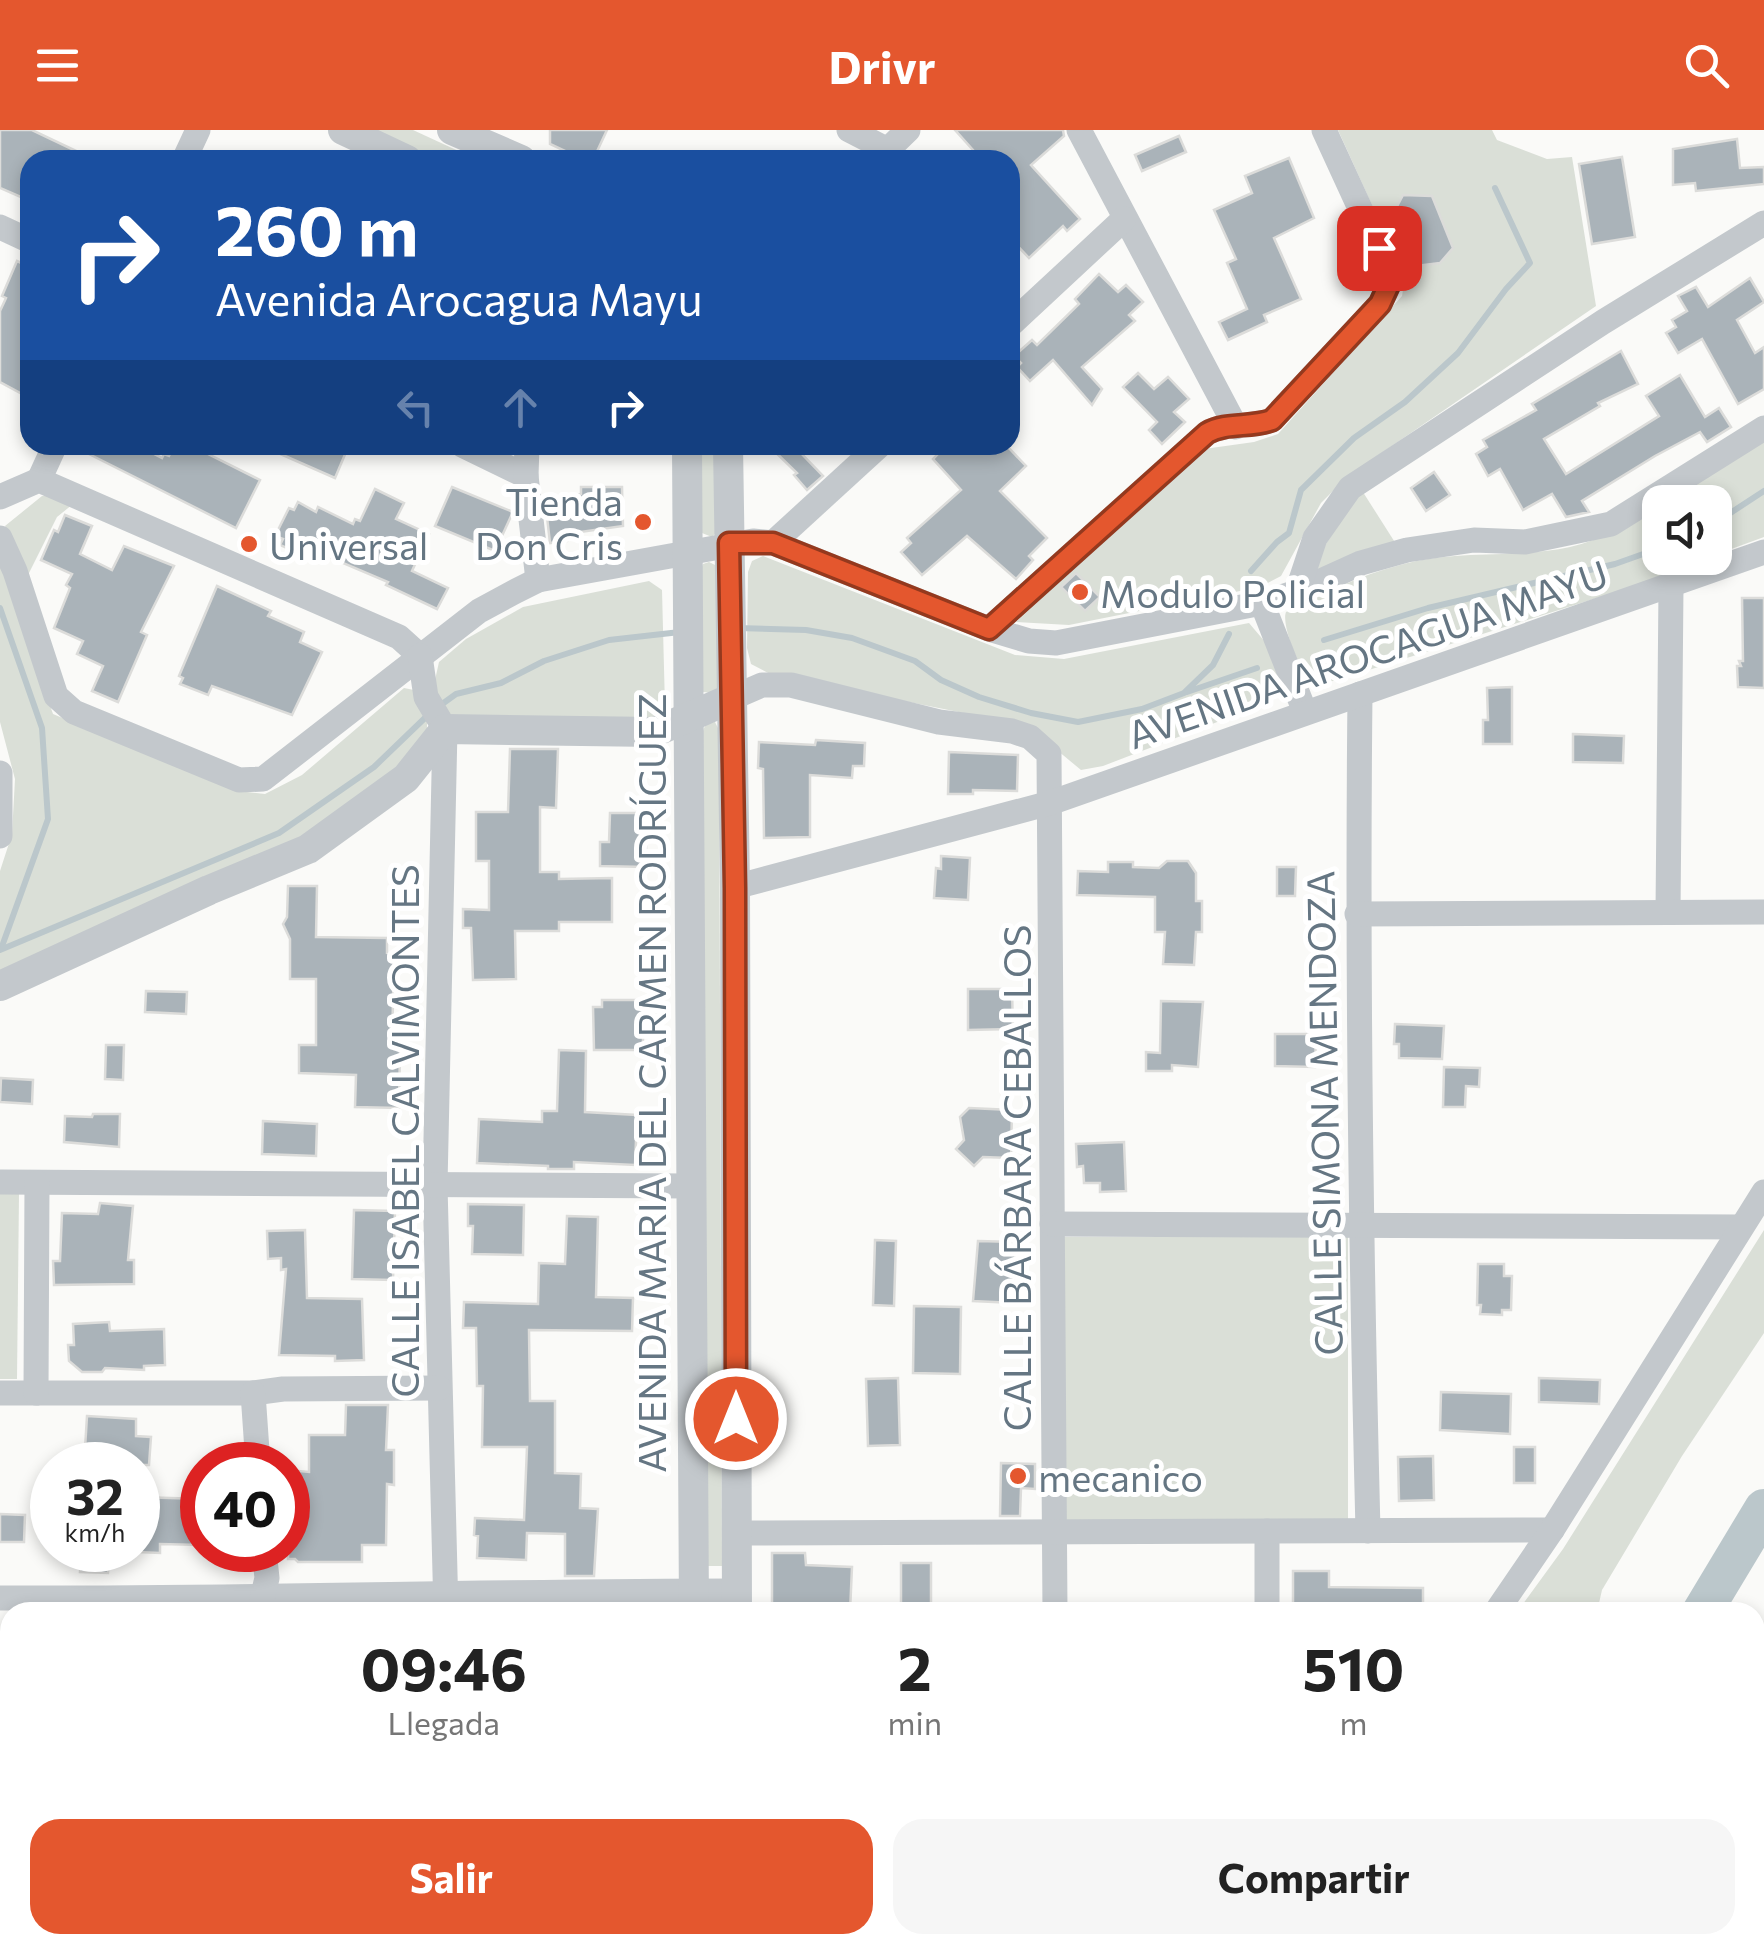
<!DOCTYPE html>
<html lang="es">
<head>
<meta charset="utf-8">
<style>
  body { margin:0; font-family:Commissioner,sans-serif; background:#f6f6f6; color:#222; height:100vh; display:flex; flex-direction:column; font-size:38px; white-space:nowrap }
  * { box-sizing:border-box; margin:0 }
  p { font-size:32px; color:#767676 }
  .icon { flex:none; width:55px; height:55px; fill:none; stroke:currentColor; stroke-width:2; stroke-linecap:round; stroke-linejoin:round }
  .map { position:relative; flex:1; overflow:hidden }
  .sheet { position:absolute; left:0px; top:1472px; width:1765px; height:352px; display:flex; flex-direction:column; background:#fff; border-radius:30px 30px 0 0; box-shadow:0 5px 15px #0003 }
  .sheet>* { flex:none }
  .banner { position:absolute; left:20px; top:20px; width:1000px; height:305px; border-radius:30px; box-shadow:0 5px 15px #0003; background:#1a4fa0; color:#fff; overflow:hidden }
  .fabs { position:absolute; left:1642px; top:355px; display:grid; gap:20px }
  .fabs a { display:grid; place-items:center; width:90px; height:90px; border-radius:20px; background:#fff; box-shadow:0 5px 15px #0003; font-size:50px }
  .speed { position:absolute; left:30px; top:1312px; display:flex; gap:20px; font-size:50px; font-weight:700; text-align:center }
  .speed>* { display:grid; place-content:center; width:130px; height:130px; border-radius:50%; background:#fff; box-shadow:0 5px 15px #0003; line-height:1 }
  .speed small { font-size:25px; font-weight:400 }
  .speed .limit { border:15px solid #d22; background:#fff; color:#111 }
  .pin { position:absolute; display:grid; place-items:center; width:85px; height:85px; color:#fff; margin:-42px; border-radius:20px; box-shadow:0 5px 15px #0006 }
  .me { position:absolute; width:110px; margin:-55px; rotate:0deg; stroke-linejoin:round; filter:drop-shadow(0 0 8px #0008) }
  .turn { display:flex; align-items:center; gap:35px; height:210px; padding:0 30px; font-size:45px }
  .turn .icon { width:130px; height:130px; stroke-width:2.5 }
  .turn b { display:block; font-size:70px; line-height:85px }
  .lanes { display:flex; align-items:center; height:95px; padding:0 30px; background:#0003; justify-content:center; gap:50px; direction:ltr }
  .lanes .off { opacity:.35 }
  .eta { display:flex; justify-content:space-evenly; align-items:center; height:170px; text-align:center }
  .eta b { font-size:60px; font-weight:700; line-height:70px }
  .action { display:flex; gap:20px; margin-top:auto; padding:20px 30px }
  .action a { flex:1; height:115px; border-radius:30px; background:#e4572e; color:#fff; font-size:40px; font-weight:700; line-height:115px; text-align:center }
  .action a+a { background:#f6f6f6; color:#222 }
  header { display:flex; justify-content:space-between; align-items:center; height:130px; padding:0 30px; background:#e4572e; color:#fff; font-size:45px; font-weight:700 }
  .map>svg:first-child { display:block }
  .green { fill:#dadfd7 }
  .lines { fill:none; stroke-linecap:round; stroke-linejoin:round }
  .stream { stroke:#bbc7cb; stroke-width:6 }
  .river { stroke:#bbc7cb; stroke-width:40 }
  .building { fill:#aab3b9; stroke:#dcdcda; stroke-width:2.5 }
  .minor { stroke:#c3c8cc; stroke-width:25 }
  .tertiary { stroke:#c3c8cc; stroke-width:30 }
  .route-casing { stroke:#94391e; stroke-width:25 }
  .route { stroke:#e4572e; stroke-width:18 }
  .poi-dot { fill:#e4572e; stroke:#fff; stroke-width:4 }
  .labels { text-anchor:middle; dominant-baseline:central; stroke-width:10; stroke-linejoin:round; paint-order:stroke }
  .poi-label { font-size:38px; fill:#657683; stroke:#fff; text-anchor:start }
  .street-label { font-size:38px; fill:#657683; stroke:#fff }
</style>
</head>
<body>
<header><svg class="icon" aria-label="menu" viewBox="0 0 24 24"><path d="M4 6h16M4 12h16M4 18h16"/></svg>Drivr<svg class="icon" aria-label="search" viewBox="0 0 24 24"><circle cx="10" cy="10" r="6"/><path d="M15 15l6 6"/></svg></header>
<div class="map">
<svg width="1764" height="1824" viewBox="0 0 1764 1824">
  <rect width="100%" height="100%" fill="#fafaf8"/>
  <g class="green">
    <polygon points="373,0 413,0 478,30 438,30"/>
    <polygon points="1338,0 1492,0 1497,10 1547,29 1572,27 1596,176 1348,346 1321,373 1281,446 1260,457 1069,495 1016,492 1204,319 1254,312 1278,304 1402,166 1405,148"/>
    <polygon points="1764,310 1764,407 1715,425 1715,372 1663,372"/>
    <polygon points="700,315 715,315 716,403 712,407 702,403"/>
    <polygon points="1361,359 1396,414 1319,444 1315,431"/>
    <polygon points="53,365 73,374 57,387 28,445 5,396 42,366"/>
    <path d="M1660,375V428H1709L1619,461L1334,551C1325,551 1317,553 1310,548C1299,540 1281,494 1286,482C1323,464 1360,445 1400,435C1456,419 1514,429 1570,417C1603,410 1631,391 1660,375Z"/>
    <polygon points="763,426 1015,525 1064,529 1249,493 1266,513 1278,544 1269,562 1238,584 1103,636 1081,640 1028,596 770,544 751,534 747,518 748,442 752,431"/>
    <polygon points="0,432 53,584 238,661 265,664 302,645 404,558 414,560 427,591 427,603 395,642 313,706 0,842 0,741 12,704 15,649 0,592"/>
    <polygon points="709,432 715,435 718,442 718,557 715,563 703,562 701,439 703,434"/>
    <polygon points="649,451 662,460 665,577 655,592 452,589 433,559 439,532 466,509 523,477"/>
    <polygon points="715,592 719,600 722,1436 707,1436 703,601 706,593"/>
    <polygon points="0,1064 19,1064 17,1249 0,1249"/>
    <polygon points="1764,1100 1764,1203 1682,1326 1602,1460 1597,1482 1517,1482 1563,1419"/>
    <polygon points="1064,1107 1348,1107 1348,1390 1065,1391"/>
    <polygon points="1764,1558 1764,1824 1723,1824 1724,1815 1755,1815 1755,1581"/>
    <polygon points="1276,1815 1489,1815 1486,1824 1269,1824"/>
  </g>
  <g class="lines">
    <g class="stream">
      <polyline points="1715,393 1764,361"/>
      <polyline points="1251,441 1277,412 1289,403 1301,360 1354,308 1405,272 1458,223 1506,159 1530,133 1495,58"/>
      <polyline points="0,478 42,598 48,689 1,819"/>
      <polyline points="738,498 806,500 852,508 915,531 941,550 979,567 1031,583 1078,592 1142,579 1184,563 1213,535 1229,504"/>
      <polyline points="1324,510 1428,478 1615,434 1660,418"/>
      <polyline points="1187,562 1257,538"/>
      <polyline points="438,577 456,564 501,553 544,531 609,510 680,502"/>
      <polyline points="0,820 279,703 374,637 428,585"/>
    </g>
    <g class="river">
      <polyline points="1702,1482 1764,1379"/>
      <polyline points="1583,1824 1586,1815"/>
    </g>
  </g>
  <g class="building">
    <polygon points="0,0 32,0 95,30 30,30 30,71 0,58"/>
    <polygon points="550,0 607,0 593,30 584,30 550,14"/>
    <polygon points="955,0 1063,0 1064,6 1031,35 1080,89 1067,101 1063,96 1029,128 1010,108 1010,30 982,30"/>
    <polygon points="1179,6 1186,22 1142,41 1135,25"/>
    <polygon points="1737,9 1740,38 1764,37 1764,54 1696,61 1695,53 1673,55 1673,19"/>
    <polygon points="1622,27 1635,107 1592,114 1579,34"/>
    <polygon points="1289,28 1314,88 1274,108 1301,169 1264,185 1267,192 1228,210 1219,192 1247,179 1227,133 1236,129 1214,80 1252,63 1245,46"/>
    <polygon points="1403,65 1432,66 1453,118 1440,133 1416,136 1392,86"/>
    <polygon points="17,131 30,137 30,253 24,265 0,252 0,181 6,168 2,166"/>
    <polygon points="1099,144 1118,162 1126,155 1143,172 1129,185 1135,191 1082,237 1102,259 1092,275 1053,230 1030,251 1017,237 1021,233 1014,226 1032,210 1037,215 1079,174 1075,169"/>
    <polygon points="1750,148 1764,172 1737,190 1755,223 1764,217 1764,259 1738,274 1702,209 1678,223 1666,203 1676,197 1672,190 1687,181 1678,166 1696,157 1708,177"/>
    <polygon points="1621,221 1638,254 1598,273 1600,276 1544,309 1566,344 1659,286 1646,266 1680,245 1705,287 1719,278 1731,297 1707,312 1700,302 1655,326 1582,371 1589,382 1566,387 1552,364 1523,380 1500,339 1488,346 1476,324 1487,317 1483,310 1536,280 1532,274"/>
    <polygon points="1138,243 1154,259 1168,247 1189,269 1174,282 1185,292 1162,314 1149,300 1157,292 1123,257"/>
    <polygon points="71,315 137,315 162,328 164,324 169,326 174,315 190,315 260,350 236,398"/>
    <polygon points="260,315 349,315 335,348"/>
    <polygon points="768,315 793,315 823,346 807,360 794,345 797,343"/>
    <polygon points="929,315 1006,315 1026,336 1000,361 1047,408 1029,426 1033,430 1016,449 967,406 922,445 901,422 911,413 907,408 961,360 933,329 937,325"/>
    <polygon points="1434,342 1450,365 1426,381 1411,358"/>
    <polygon points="452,357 513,382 495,421 435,396"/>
    <polygon points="581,357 622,357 623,396 566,404 567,411 550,413 545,369 581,364"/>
    <polygon points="375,359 404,373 396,389 429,404 412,441 448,458 437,479 386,455 388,452 308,418 306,422 300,418 298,423 280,415 283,409 275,406 289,378 294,380 298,372 316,382 318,377 353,394 355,389 360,391"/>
    <polygon points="65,385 92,396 80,424 112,440 124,416 174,436 141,502 147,505 118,572 92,561 103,536 77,524 83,511 54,498 70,458 66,455 72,444 41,430 54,400 58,402"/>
    <polygon points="1076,443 1100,467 1085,481 1061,457"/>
    <polygon points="217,456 271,481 268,486 304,502 300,512 322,522 292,585 212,556 208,565 180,554 183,548 179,546"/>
    <polygon points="1742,468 1764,468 1764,558 1738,557 1737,536 1741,536 1739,531 1743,531"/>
    <polygon points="1512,557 1512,614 1483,614 1483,590 1488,590 1487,558"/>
    <polygon points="1573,604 1624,606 1623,633 1573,632"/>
    <polygon points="816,610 865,613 864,636 853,636 852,648 810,645 810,707 764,708 763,639 758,638 759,612 815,615"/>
    <polygon points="510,619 558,619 556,678 540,677 540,742 559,742 559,749 612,748 612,792 559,792 559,801 515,801 516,849 473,850 471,798 463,798 463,779 489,780 489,731 476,731 476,682 508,682"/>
    <polygon points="949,622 1018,625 1017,661 973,660 973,664 948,664"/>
    <polygon points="610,683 640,683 640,712 646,712 646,737 600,736 600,712 609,712"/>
    <polygon points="941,726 970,728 968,770 934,768 936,738 941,739"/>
    <polygon points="1167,731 1188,731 1196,743 1196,771 1202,771 1202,802 1196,802 1194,835 1163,834 1165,802 1155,802 1155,767 1077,765 1078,741 1108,742 1108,732 1133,732 1133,737 1159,738"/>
    <polygon points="1277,737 1296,737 1295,766 1277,766"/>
    <polygon points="288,756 317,756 316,807 387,808 387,823 394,824 392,917 400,918 399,978 355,977 356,945 299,943 299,915 316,915 316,849 290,849 290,809 283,794 287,787"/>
    <polygon points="968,859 1012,859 1013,899 968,900"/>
    <polygon points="146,861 187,862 186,884 145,882"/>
    <polygon points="602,870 643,870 643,920 594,920 593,877 602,877"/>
    <polygon points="1161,871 1203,872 1198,937 1172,935 1172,941 1146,941 1146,922 1160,923"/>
    <polygon points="1395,894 1444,896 1442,929 1399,928 1399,914 1394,914"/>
    <polygon points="1275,904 1316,904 1315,937 1275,936"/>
    <polygon points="106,915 124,915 123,950 105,949"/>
    <polygon points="559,920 586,921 585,982 637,985 635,1035 574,1032 574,1039 548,1039 548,1036 477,1033 479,989 542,992 542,981 557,981"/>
    <polygon points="1444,937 1480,938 1479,957 1466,956 1465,977 1443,977"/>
    <polygon points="1,948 33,950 32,974 0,972"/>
    <polygon points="969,978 1012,980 1011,1028 983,1027 974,1036 956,1019 964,1010 960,987"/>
    <polygon points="93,984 120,984 119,1017 64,1012 65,986 92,987"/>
    <polygon points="263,991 317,994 316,1026 262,1024"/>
    <polygon points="1124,1012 1126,1061 1100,1062 1100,1053 1084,1053 1083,1036 1077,1037 1076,1014"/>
    <polygon points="100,1073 133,1076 128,1130 134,1130 134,1154 54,1155 53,1131 60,1131 62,1083 98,1084"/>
    <polygon points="468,1074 524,1075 523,1125 472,1124 473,1096 468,1096"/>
    <polygon points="354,1080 395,1081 393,1150 352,1149"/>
    <polygon points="567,1086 598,1087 596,1167 633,1168 632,1201 529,1200 530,1271 555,1271 555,1343 581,1344 580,1378 598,1379 594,1446 565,1446 565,1404 527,1403 526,1430 477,1428 478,1406 474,1405 475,1388 524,1390 527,1317 482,1317 483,1256 477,1256 476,1198 463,1198 464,1172 538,1174 539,1133 565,1134"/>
    <polygon points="305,1100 307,1168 362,1169 364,1230 335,1231 335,1226 279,1225 286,1139 281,1140 281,1128 268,1129 267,1101"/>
    <polygon points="875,1110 896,1111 894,1176 873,1175"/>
    <polygon points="978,1111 1016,1112 1014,1173 973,1171"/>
    <polygon points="1478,1134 1504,1134 1504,1146 1512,1146 1511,1180 1502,1180 1502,1185 1480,1184 1481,1175 1477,1175"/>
    <polygon points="914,1176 961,1177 960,1244 913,1243"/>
    <polygon points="109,1192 110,1201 164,1199 165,1235 144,1236 144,1240 105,1238 102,1242 82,1242 69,1231 68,1215 74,1215 73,1194"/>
    <polygon points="898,1248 900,1315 868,1316 866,1249"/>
    <polygon points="1539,1248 1600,1250 1599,1274 1539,1272"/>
    <polygon points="1441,1262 1511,1264 1510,1304 1440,1300"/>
    <polygon points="346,1275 388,1275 386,1320 394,1320 394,1355 387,1354 386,1415 362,1415 362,1432 298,1432 295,1429 288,1429 288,1340 309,1342 309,1305 345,1305"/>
    <polygon points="87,1286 136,1289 136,1306 151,1307 149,1335 84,1335"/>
    <rect x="1514" y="1317" width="21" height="36"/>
    <polygon points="1433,1326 1434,1370 1399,1371 1398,1327"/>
    <polygon points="1001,1333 1035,1334 1035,1359 1021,1358 1020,1386 1000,1386"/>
    <polygon points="138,1367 202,1369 202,1415 160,1414 160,1423 138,1422"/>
    <polygon points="0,1384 25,1385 24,1412 0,1412"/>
    <polygon points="81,1420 110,1420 108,1443 80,1442"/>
    <polygon points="772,1423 805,1423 806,1435 852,1437 850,1482 772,1482"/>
    <rect x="901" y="1433" width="30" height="49"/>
    <polygon points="1293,1441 1329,1441 1329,1457 1423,1458 1423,1482 1293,1482"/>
  </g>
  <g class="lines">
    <g class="minor">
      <polyline points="849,0 888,20"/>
      <polyline points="1079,0 1236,297"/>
      <polyline points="184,30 198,0"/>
      <polyline points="877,30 908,0"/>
      <polyline points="0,97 30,111"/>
      <polyline points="1010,195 1124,89"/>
      <polyline points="462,315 526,346"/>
      <polyline points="527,315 526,346 538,450"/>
      <polyline points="39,350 55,315"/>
      <polyline points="0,367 39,350 399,507 420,526"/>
      <polyline points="0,408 15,441 56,566 74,582 239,650 263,649 479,481 516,461 538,450 753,411 773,413 989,499 1029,511 1056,513 1262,473 1297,462 1361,433 1407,420 1474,410 1525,412 1611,394 1764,298"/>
      <polyline points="773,413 880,315"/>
      <polyline points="1297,462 1315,408 1350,358 1603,192 1764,93"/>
      <polyline points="1262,473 1305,582"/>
      <path d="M989,499L1207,303C1226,292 1251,298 1272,290L1380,174L1392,148L1324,0"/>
      <polyline points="420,526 426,567 445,599 435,1055 446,1482"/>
      <path d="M1360,564C1357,843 1361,1122 1368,1401"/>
      <polyline points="732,568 762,555 791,555 939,592 1012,601 1030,607 1049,624 1055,1482"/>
      <polyline points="0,643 0,706"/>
      <polyline points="735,757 1050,673 1764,422"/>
      <polyline points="1668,782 1671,457"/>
      <polyline points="1357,784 1764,782"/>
      <polyline points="0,1052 691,1056"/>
      <polyline points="1052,1094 1740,1097"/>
      <polyline points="0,1263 253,1263 283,1259 439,1258"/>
      <polyline points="36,1263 37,1053"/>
      <polyline points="253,1263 258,1335"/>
      <polyline points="1267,1401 1267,1482"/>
      <polyline points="737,1403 1552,1400"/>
      <path d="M0,1468C246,1469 491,1461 737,1461"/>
      <polyline points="262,1469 267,1448 264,1420"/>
      <polyline points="1496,1482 1552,1400 1764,1062"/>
      <polyline points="0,1672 10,1672"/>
      <polyline points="446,1815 446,1824"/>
      <polyline points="1057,1815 1057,1824"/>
      <polyline points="1245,1824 1252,1815"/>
    </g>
    <g class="tertiary">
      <polyline points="343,0 407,30"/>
      <polyline points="452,0 521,30"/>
      <polyline points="687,315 694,1482"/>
      <polyline points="728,315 735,757 737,1482"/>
      <polyline points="0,856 209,760 308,719 406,648 445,599 655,602 732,568"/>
      <polyline points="738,1815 738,1824"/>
      <polyline points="692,1824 693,1815"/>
    </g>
  </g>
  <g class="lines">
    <g class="route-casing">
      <path id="route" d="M736,1289L735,758L729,413H773L989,499L1207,303C1226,292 1251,298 1272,290L1380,174L1392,148L1379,118"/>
    </g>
    <use href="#route" class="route"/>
  </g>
  <g class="poi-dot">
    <circle cx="643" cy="392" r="10"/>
    <circle cx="249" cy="414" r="10"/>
    <circle cx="1080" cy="462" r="10"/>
    <circle cx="1018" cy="1346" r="10"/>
  </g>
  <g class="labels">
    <g class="poi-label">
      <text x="623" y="370" text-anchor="end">Tienda<tspan x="623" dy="44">Don Cris</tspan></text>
      <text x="269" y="414">Universal</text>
      <text x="1100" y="462">Modulo Policial</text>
      <text x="1038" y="1346">mecanico</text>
    </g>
    <g class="street-label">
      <text transform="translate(1367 523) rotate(-19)">AVENIDA AROCAGUA MAYU</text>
      <text transform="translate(650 953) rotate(-90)">AVENIDA MARIA DEL CARMEN RODRÍGUEZ</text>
      <text transform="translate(1323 983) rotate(-91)">CALLE SIMONA MENDOZA</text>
      <text transform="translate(403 1001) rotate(-90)">CALLE ISABEL CALVIMONTES</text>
      <text transform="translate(1015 1048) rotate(-90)">CALLE BÁRBARA CEBALLOS</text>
    </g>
  </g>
</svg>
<div class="fabs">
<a><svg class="icon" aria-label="sound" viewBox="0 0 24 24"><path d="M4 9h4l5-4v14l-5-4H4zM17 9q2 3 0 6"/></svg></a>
</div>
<div class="speed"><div>32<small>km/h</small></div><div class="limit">40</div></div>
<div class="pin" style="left:1379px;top:118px;background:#d93025"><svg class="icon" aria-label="arrive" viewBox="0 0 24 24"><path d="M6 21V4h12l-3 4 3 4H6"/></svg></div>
<svg class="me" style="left:736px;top:1289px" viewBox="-20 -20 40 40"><circle r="17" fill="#e4572e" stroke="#fff" stroke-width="3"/><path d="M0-11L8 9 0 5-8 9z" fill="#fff"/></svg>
<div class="banner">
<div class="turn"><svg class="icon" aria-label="right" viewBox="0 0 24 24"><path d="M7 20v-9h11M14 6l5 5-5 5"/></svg><div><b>260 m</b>Avenida Arocagua Mayu</div></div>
<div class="lanes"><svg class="icon off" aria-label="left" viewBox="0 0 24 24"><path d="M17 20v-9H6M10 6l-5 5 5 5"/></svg><svg class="icon off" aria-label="ahead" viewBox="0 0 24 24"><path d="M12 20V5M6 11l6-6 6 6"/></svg><svg class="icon" aria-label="right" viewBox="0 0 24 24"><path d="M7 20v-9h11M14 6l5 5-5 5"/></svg></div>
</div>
<section class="sheet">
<div class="eta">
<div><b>09:46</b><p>Llegada</p></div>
<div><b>2</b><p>min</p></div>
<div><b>510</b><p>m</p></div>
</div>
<div class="action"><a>Salir</a><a>Compartir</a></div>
</section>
</div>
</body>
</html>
